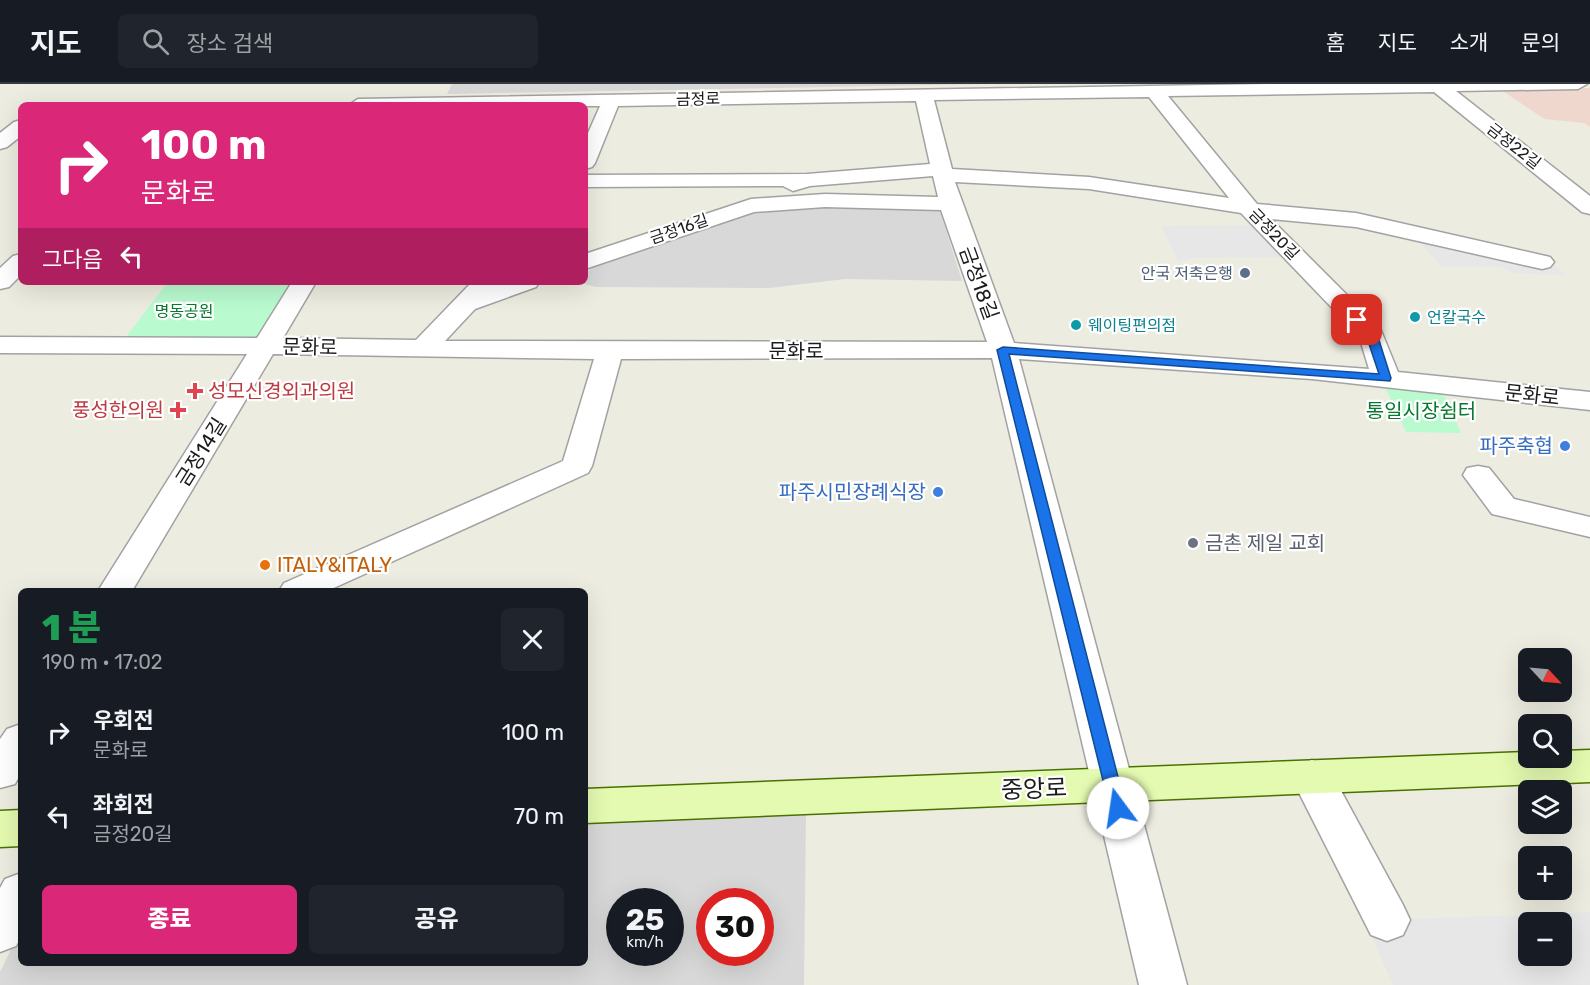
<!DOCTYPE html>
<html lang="ko">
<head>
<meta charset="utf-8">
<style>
  body { margin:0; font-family:Rubik,"Noto Sans KR",sans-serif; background:#20242c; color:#f1f3f6; height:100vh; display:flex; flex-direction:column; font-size:22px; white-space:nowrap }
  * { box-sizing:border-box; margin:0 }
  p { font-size:20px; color:#9ea1a6 }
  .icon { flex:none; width:33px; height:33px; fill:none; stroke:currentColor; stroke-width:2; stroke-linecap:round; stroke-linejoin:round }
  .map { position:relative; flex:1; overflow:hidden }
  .side { position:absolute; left:18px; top:504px; width:570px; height:378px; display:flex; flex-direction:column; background:#171b24; border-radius:9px; box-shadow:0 6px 24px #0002 }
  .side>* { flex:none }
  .top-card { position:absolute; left:18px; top:18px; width:570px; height:183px; border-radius:9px; box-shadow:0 6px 24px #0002; background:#db2777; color:#fff; overflow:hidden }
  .needle { width:39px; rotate:116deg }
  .buttons { position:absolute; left:1518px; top:564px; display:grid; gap:12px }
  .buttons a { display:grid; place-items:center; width:54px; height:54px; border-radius:9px; background:#171b24; box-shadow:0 6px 24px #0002; font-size:30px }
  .speed { position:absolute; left:606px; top:804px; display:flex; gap:12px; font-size:30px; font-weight:700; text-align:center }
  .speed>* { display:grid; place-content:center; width:78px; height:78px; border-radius:50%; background:#171b24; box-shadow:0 6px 24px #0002; line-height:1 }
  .speed small { font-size:15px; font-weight:400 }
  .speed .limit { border:9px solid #d22; background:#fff; color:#111 }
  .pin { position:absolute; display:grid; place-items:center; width:51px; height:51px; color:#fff; margin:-26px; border-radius:12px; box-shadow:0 3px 9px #0006 }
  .me { position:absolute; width:66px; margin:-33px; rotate:346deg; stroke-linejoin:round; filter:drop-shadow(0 0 4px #0008) }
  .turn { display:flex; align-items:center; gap:21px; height:126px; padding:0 24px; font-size:27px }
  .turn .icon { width:78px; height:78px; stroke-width:2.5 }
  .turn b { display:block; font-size:42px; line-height:51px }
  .then { display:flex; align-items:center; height:57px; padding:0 24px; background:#0003; gap:12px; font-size:22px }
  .round { display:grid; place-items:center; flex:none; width:63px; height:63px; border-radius:9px; background:#20242c }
  .head { display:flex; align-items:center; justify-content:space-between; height:102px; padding:0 24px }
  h1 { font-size:36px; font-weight:800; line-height:45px; color:#1e9e55 }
  .primary-button { display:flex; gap:12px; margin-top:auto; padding:12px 24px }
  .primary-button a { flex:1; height:69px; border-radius:9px; background:#db2777; color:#fff; font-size:24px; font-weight:800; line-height:69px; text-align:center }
  .primary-button a+a { background:#20242c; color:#f1f3f6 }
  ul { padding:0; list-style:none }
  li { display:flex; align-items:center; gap:18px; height:84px; padding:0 24px }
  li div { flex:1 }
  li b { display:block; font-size:22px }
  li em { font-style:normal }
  header { display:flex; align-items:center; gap:36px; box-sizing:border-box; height:84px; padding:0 30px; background:#171b24; border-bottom:2px solid #363941 }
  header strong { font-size:28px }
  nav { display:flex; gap:33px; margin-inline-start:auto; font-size:21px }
  .search { width:420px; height:54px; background:#20242c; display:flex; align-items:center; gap:15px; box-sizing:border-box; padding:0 21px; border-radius:9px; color:#9ea1a6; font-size:22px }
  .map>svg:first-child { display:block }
  .residential { fill:#d9d8d8; fill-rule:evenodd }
  .commercial { fill:#efd7ce }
  .park { fill:#b9facf }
  .parking { fill:#e7e7e7; fill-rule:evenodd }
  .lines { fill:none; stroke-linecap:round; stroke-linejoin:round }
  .minor-casing { stroke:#a2a2a2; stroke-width:3 }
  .secondary-casing { stroke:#497102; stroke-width:3 }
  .minor { fill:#fff; fill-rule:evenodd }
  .secondary { fill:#e4fab0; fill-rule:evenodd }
  .route { fill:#1a73e8; stroke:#114b97; stroke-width:1.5 }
  .service-dot { fill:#5c6f8a; stroke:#fff; stroke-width:2 }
  .culture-dot { fill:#0f9aa8; stroke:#fff; stroke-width:2 }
  .health-dot { fill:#e0444e; stroke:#fff; stroke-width:2 }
  .shop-dot { fill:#3f7fe0; stroke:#fff; stroke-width:2 }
  .worship-dot { fill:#6b7280; stroke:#fff; stroke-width:2 }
  .food-dot { fill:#e8710a; stroke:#fff; stroke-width:2 }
  .labels { text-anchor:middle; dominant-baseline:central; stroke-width:4.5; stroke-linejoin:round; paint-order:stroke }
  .far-street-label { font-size:16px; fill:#1b1b1b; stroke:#fff }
  .far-service-label { font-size:16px; fill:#4e5e75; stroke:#fff; text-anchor:end }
  .far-park-label { font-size:16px; fill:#08792f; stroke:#fff }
  .far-culture-label { font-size:16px; fill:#0d838f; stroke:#fff; text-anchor:start }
  .street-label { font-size:20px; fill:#1b1b1b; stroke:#fff }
  .health-label { font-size:20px; fill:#be3a42; stroke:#fff; text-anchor:start }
  .park-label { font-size:20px; fill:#08792f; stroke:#fff }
  .shop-label { font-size:20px; fill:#366cbe; stroke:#fff; text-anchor:end }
  .worship-label { font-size:20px; fill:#5b616d; stroke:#fff; text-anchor:start }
  .food-label { font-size:20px; fill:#c56008; stroke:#fff; text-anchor:start }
  .near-street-label { font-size:24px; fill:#1b1b1b; stroke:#fff }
</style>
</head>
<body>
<header>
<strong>지도</strong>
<div class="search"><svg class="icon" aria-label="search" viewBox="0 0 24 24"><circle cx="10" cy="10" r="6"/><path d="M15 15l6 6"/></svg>장소 검색</div>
<nav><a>홈</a><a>지도</a><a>소개</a><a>문의</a></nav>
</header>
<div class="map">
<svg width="1590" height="901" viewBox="0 0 1590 901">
  <rect width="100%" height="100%" fill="#edece0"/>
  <g class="residential">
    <polygon points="452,0 987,0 447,10"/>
    <polygon points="825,121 940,127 962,197 845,195 769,204 596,203 577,198 585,198 585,190 600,178 765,124"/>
    <path d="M806,727L804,901H0V888L21,845V879H585V732ZM620,818H670V868H620ZM710,818H760V868H710Z"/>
  </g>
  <polygon class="commercial" points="1590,4 1590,43 1584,39 1544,35 1500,5"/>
  <g class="park">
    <polygon points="168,198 295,198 261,254 122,258"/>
    <polygon points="1384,301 1442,307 1461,349 1406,348"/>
  </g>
  <g class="parking">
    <polygon points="1264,141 1291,173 1195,174 1178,177 1161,142"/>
    <polygon points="1407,146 1506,169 1542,171 1566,191 1512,189 1502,183 1441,182"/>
    <path d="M1590,828V901H1393L1365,837ZM1528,838H1562V872H1528Z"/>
  </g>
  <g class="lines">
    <g class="minor-casing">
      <g id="minor">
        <path d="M1267,0H1587L1578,5L1456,7L1590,112V130L1582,128L1434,8L1168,12L1257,120L1356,129L1550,173L1554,178L1550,183L1542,185L1356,143L1271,135L1380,244L1398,288L1590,308V326L1312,295L1019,275L1187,901H1139L992,274L621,275L592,382L588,389L327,507H279L284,499L563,377L594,275L273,270L132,507H98L247,270L0,269V253L257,254L292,198H316L283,254L416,256L472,198H498L497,200L539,198L536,203L475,225L445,257L987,258L941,126L825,123L754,128L585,185V170L751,115L825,110L938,113L933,92L810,102L793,107L783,102L585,103V91L807,90L930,80L916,17L618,22L595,79L592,83L585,85V56L600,22L349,21L358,15ZM1149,13L1229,114L1089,93L952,85L934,16ZM955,98L1089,105L1241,129L1359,252L1369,285L1014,259Z"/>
        <polygon points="21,36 21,52 7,63 0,65 0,49 14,38"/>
        <polygon points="21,170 21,191 9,203 0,205 0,184 13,172"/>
        <polygon points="1478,382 1489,384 1514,415 1590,433 1590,453 1492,430 1463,391 1467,384"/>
        <polygon points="21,640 21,689 15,700 0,704 0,655 7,645"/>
        <polygon points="1312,676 1327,681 1403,821 1410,836 1403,851 1387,857 1371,851 1291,693 1297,681"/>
        <polygon points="21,789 21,853 16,862 0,868 0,804 5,795"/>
      </g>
    </g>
    <g class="secondary-casing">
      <g id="secondary">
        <polygon points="1590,666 1590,698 585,739 585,705 1528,668 1528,674 1562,674 1562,667"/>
        <polygon points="21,726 21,762 0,763 0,727"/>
      </g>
    </g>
    <use href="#minor" class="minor"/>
    <use href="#secondary" class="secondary"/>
  </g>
  <polygon class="route" points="1357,232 1377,250 1391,294 1390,297 1009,270 1126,724 1124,729 1118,731 1111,729 997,266 1003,263 1379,290 1366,251 1352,236"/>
  <circle class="service-dot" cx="1245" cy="189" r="6"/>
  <g class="culture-dot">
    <circle cx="1415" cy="233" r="6"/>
    <circle cx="1076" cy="241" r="6"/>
  </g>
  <g class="health-dot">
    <path d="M192 298h6v6h6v6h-6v6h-6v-6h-6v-6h6z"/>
    <path d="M175 317h6v6h6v6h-6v6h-6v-6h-6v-6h6z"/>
  </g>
  <g class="shop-dot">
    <circle cx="1565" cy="362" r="6"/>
    <circle cx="938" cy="408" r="6"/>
  </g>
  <circle class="worship-dot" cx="1193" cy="459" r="6"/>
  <circle class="food-dot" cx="265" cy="481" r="6"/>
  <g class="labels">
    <g class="far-street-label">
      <text transform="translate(698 15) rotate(-1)">금정로</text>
      <text transform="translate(1514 62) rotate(38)">금정22길</text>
      <text transform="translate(679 145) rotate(-19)">금정16길</text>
      <text transform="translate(1274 150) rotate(46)">금정20길</text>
    </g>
    <g class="far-service-label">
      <text x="1233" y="189">안국 저축은행</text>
    </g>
    <g class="far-park-label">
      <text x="184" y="227">명동공원</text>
    </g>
    <g class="far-culture-label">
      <text x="1427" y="233">언칼국수</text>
      <text x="1088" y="241">웨이팅편의점</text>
    </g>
    <g class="street-label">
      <text transform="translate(979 199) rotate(70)">금정18길</text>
      <text transform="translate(310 263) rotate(1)">문화로</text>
      <text x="796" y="267">문화로</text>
      <text transform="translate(1532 311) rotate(6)">문화로</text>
      <text transform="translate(201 368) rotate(-58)">금정14길</text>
    </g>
    <g class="health-label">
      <text x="208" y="307">성모신경외과의원</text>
      <text x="164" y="326" text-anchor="end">풍성한의원</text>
    </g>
    <g class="park-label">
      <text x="1421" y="327">통일시장쉼터</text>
    </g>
    <g class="shop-label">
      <text x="1553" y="362">파주축협</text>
      <text x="926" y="408">파주시민장례식장</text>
    </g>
    <g class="worship-label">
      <text x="1205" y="459">금촌 제일 교회</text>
    </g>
    <g class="food-label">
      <text x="277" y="481">ITALY&amp;ITALY</text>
    </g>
    <g class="near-street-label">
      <text transform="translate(1034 705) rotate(-2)">중앙로</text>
    </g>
  </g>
</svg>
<div class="buttons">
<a><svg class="needle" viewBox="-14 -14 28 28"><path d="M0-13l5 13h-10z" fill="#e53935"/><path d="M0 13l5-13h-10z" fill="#9ea1a6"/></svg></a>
<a><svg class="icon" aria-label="search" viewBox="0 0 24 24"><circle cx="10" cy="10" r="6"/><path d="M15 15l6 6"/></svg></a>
<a><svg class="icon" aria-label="layers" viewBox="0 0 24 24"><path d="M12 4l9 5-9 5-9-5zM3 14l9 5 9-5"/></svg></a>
<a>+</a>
<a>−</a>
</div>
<div class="speed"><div>25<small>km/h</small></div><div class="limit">30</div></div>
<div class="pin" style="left:1357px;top:236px;background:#d93025"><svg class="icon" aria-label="arrive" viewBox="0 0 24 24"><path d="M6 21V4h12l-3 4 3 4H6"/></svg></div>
<svg class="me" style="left:1118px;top:724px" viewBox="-20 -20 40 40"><circle r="19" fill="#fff"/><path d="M0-13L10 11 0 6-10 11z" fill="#1a73e8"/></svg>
<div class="top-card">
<div class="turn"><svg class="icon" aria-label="right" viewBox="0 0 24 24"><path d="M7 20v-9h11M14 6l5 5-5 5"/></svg><div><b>100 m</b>문화로</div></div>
<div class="then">그다음<svg class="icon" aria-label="left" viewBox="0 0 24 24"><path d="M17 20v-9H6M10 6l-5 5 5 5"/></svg></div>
</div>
<section class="side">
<div class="head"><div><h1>1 분</h1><p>190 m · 17:02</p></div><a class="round"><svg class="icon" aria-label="close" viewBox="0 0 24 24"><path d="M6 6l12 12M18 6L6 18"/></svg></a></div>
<ul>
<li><svg class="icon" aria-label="right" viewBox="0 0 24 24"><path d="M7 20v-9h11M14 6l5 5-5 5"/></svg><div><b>우회전</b><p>문화로</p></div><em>100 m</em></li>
<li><svg class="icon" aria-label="left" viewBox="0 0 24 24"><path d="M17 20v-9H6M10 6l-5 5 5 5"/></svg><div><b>좌회전</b><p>금정20길</p></div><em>70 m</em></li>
</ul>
<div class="primary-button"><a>종료</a><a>공유</a></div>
</section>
</div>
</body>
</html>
